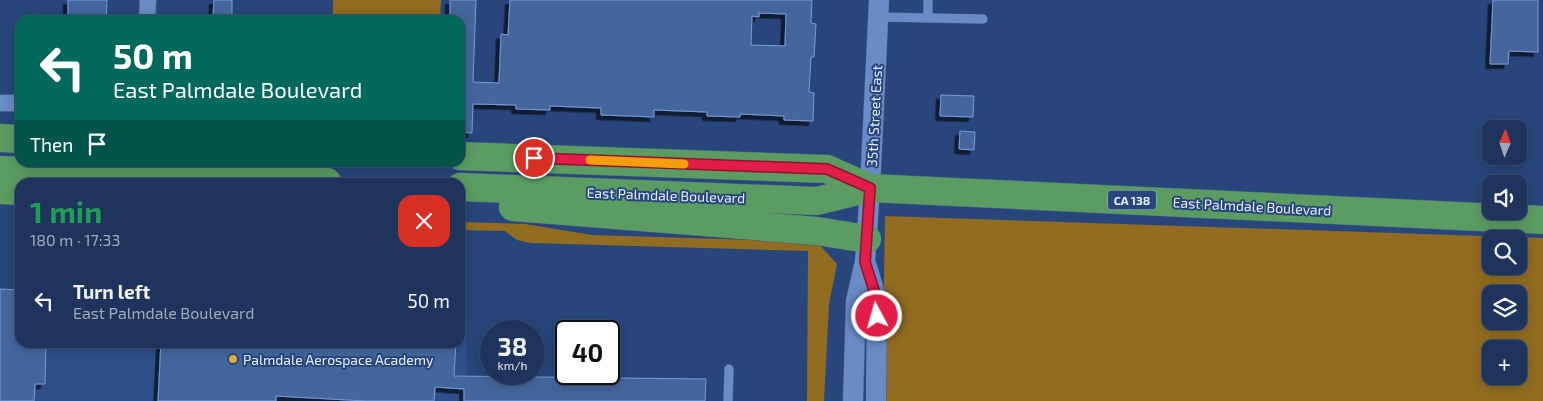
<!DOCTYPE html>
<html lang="en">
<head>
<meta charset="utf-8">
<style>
  body { margin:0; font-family:"Exo 2",sans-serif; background:#263c62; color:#f1f3f6; height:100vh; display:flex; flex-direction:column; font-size:19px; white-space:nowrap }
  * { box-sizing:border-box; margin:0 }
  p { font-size:16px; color:#a1aabb }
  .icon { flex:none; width:28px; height:28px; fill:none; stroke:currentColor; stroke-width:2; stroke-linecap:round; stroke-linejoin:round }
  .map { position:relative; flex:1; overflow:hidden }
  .sheet { position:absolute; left:15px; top:178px; width:450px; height:170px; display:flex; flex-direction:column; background:#1e345c; border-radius:15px; box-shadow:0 2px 12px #0003,0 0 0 1px #3c4f72 }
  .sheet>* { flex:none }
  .guide { position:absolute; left:15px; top:15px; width:450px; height:152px; border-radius:15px; box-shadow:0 2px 12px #0003,0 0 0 1px #3c4f72; background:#00695c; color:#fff; overflow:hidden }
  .needle { width:32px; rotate:2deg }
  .controls { position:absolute; left:1482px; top:120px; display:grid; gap:10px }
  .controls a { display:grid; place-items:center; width:45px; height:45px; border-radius:10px; background:#1e345c; box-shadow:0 2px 12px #0003,0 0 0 1px #3c4f72; font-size:25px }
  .speed { position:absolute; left:480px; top:320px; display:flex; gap:10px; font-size:25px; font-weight:700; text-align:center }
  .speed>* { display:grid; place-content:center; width:65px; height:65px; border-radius:50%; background:#1e345c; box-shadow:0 2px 12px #0003,0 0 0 1px #3c4f72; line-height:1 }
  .speed small { font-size:12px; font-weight:400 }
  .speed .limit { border:2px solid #111; border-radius:8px; background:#fff; color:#111 }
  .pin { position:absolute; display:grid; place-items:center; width:42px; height:42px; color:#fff; margin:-21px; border:2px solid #fff; border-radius:50%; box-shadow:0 1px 5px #0007 }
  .me { position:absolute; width:55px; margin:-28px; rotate:354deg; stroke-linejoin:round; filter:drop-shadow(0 0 4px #0008) }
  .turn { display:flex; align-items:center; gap:18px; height:105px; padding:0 15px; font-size:22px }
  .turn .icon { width:65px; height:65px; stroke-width:2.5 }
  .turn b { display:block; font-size:35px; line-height:42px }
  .then { display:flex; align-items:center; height:48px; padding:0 15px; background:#0003; gap:10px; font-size:19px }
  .round { display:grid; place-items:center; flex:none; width:52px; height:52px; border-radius:15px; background:#263c62 }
  .headline { display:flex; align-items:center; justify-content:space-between; height:85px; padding:0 15px }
  h1 { font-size:30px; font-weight:700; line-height:38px; color:#1e9e55 }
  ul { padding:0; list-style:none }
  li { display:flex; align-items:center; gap:15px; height:75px; padding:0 15px }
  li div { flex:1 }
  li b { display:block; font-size:19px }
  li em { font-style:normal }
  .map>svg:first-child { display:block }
  .built { fill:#2e4f8a }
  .green { fill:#916c21; fill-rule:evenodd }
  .building { fill:#45669d; stroke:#789bd7; fill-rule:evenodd; filter:url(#shadow) }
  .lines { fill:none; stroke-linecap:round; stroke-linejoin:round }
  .service-casing { stroke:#475e87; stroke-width:10 }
  .minor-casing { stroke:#475e87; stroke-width:18 }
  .tertiary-casing { stroke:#475e87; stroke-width:21 }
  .trunk-casing { stroke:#475e87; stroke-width:29 }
  .service { stroke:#698bc6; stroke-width:9 }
  .minor { stroke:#698bc6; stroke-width:16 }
  .tertiary { stroke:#698bc6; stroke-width:20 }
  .trunk { stroke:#5a9c62; stroke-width:28 }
  .route-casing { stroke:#92132f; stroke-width:12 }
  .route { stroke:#e11d48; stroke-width:9 }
  .slow { stroke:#f59e0b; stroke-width:9 }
  .poi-dot { fill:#e6ac36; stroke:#28467b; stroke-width:2 }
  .labels { text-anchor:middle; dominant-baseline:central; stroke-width:4; stroke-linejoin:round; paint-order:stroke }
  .shield { fill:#28467b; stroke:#aebdd6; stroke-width:1 }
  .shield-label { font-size:12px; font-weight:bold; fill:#e8f0fd }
  .street-label { font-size:14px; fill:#e8f0fd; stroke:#28467b }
  .poi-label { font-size:14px; fill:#e8f0fd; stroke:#28467b; text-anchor:start }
</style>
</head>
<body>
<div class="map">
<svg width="1543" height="401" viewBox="0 0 1543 401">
  <defs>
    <filter id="shadow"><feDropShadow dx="-4.5" dy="4.5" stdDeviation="0" flood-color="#0009"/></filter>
  </defs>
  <rect width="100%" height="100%" fill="#28467b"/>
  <polygon class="built" points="0,293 20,342 460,342 460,319 467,319 467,376 706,379 705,401 0,401"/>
  <g class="green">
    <polygon points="333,0 441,0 440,20 333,20"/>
    <path d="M885,216L1543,238V401H882ZM1491,239H1519V266H1491ZM1491,294H1519V321H1491ZM1491,349H1519V376H1491Z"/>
    <polygon points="460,222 525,224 592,235 817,242 837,264 829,304 824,401 807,401 808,251 531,243 517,240 505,231 460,230"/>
  </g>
  <g class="building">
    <polygon points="68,0 107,0 106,20 87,19 88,16 68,15"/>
    <polygon points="214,0 232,0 232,18 213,17"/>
    <path d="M450,0H476L473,82L499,83L501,34L508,35L510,0H812L811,23L816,24L814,57H811L809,92L814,93L813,121L784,120V116L740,114V117L707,116V112L654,110V117L601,115V108L550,106V110L516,109V105L473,104L472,133L460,132V20H450ZM759,13L786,14L785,46L751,45L752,16L759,17Z"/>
    <polygon points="1493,0 1538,0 1538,52 1509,51 1508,64 1490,64"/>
    <polygon points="941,95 974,96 973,117 940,116"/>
    <polygon points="960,131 975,132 974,150 959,149"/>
    <polygon points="0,289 20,290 20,342 46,342 45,384 35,384 34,401 0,401"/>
    <polygon points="161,342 456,342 454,376 706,379 705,401 464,401 464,389 435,387 434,401 366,401 276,396 276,401 158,401"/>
  </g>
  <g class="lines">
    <g class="service-casing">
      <g id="service">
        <polyline points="879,17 983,19"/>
        <polyline points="928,18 928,0"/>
        <polyline points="728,401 729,369"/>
      </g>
    </g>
    <g class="minor-casing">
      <g id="minor">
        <polyline points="147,20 148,0"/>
        <polyline points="0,103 20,103"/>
      </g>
    </g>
    <g class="tertiary-casing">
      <g id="tertiary">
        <polyline points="866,264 877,300 876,401"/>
        <polyline points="853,401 856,301 865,262 870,188 879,0"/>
      </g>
    </g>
    <g class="trunk-casing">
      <g id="trunk">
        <polyline points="0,138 20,139"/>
        <polyline points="460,156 827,169 870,188"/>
        <polyline points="0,170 327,182"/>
        <polyline points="460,187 817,201 870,188 1543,220"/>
        <polyline points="0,190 20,191"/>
        <polyline points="513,207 817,231 867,239"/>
      </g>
    </g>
    <use href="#service" class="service"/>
    <use href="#minor" class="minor"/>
    <use href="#tertiary" class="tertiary"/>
    <use href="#trunk" class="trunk"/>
  </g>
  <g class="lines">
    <g class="route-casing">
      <polyline id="route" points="534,158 827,169 870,188 865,262 877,300 877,316"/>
    </g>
    <use href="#route" class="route"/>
    <polyline class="slow" points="590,160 684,164"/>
  </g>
  <circle class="poi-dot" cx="233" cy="359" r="5"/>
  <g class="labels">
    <rect class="shield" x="1108" y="190.5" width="48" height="19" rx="4"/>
    <g class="shield-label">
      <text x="1132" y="200">CA 138</text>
    </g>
    <g class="street-label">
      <text transform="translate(874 116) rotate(-87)">35th Street East</text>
      <text transform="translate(666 195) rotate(2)">East Palmdale Boulevard</text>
      <text transform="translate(1252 206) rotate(3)">East Palmdale Boulevard</text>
    </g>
    <g class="poi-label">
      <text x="243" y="359">Palmdale Aerospace Academy</text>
    </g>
  </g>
</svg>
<div class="controls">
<a><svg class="needle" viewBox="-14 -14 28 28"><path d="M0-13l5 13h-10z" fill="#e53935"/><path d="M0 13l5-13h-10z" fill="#a1aabb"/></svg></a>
<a><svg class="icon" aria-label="sound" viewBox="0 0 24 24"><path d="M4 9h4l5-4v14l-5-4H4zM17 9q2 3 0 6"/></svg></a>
<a><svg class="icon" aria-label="search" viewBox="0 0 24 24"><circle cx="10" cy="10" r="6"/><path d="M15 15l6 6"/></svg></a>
<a><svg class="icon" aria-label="layers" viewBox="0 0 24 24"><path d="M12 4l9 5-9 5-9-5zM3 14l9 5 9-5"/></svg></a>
<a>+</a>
</div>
<div class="speed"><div>38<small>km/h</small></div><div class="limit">40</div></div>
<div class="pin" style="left:534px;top:158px;background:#d93025"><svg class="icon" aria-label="arrive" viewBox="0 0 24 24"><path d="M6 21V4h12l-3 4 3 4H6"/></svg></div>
<svg class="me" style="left:877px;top:316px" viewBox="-20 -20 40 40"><circle r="17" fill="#e11d48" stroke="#fff" stroke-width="3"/><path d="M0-11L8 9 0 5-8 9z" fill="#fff"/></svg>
<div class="guide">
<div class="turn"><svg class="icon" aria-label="left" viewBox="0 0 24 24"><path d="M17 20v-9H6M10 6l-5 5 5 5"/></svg><div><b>50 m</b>East Palmdale Boulevard</div></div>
<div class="then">Then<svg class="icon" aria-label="arrive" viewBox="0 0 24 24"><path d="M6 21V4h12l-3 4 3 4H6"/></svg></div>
</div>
<section class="sheet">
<div class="headline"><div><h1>1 min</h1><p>180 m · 17:33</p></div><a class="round" style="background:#d93025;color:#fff"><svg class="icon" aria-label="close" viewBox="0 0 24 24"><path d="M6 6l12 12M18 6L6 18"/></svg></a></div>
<ul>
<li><svg class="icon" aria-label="left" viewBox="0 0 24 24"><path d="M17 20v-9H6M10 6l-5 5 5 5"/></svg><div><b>Turn left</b><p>East Palmdale Boulevard</p></div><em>50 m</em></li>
</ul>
</section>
</div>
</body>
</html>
